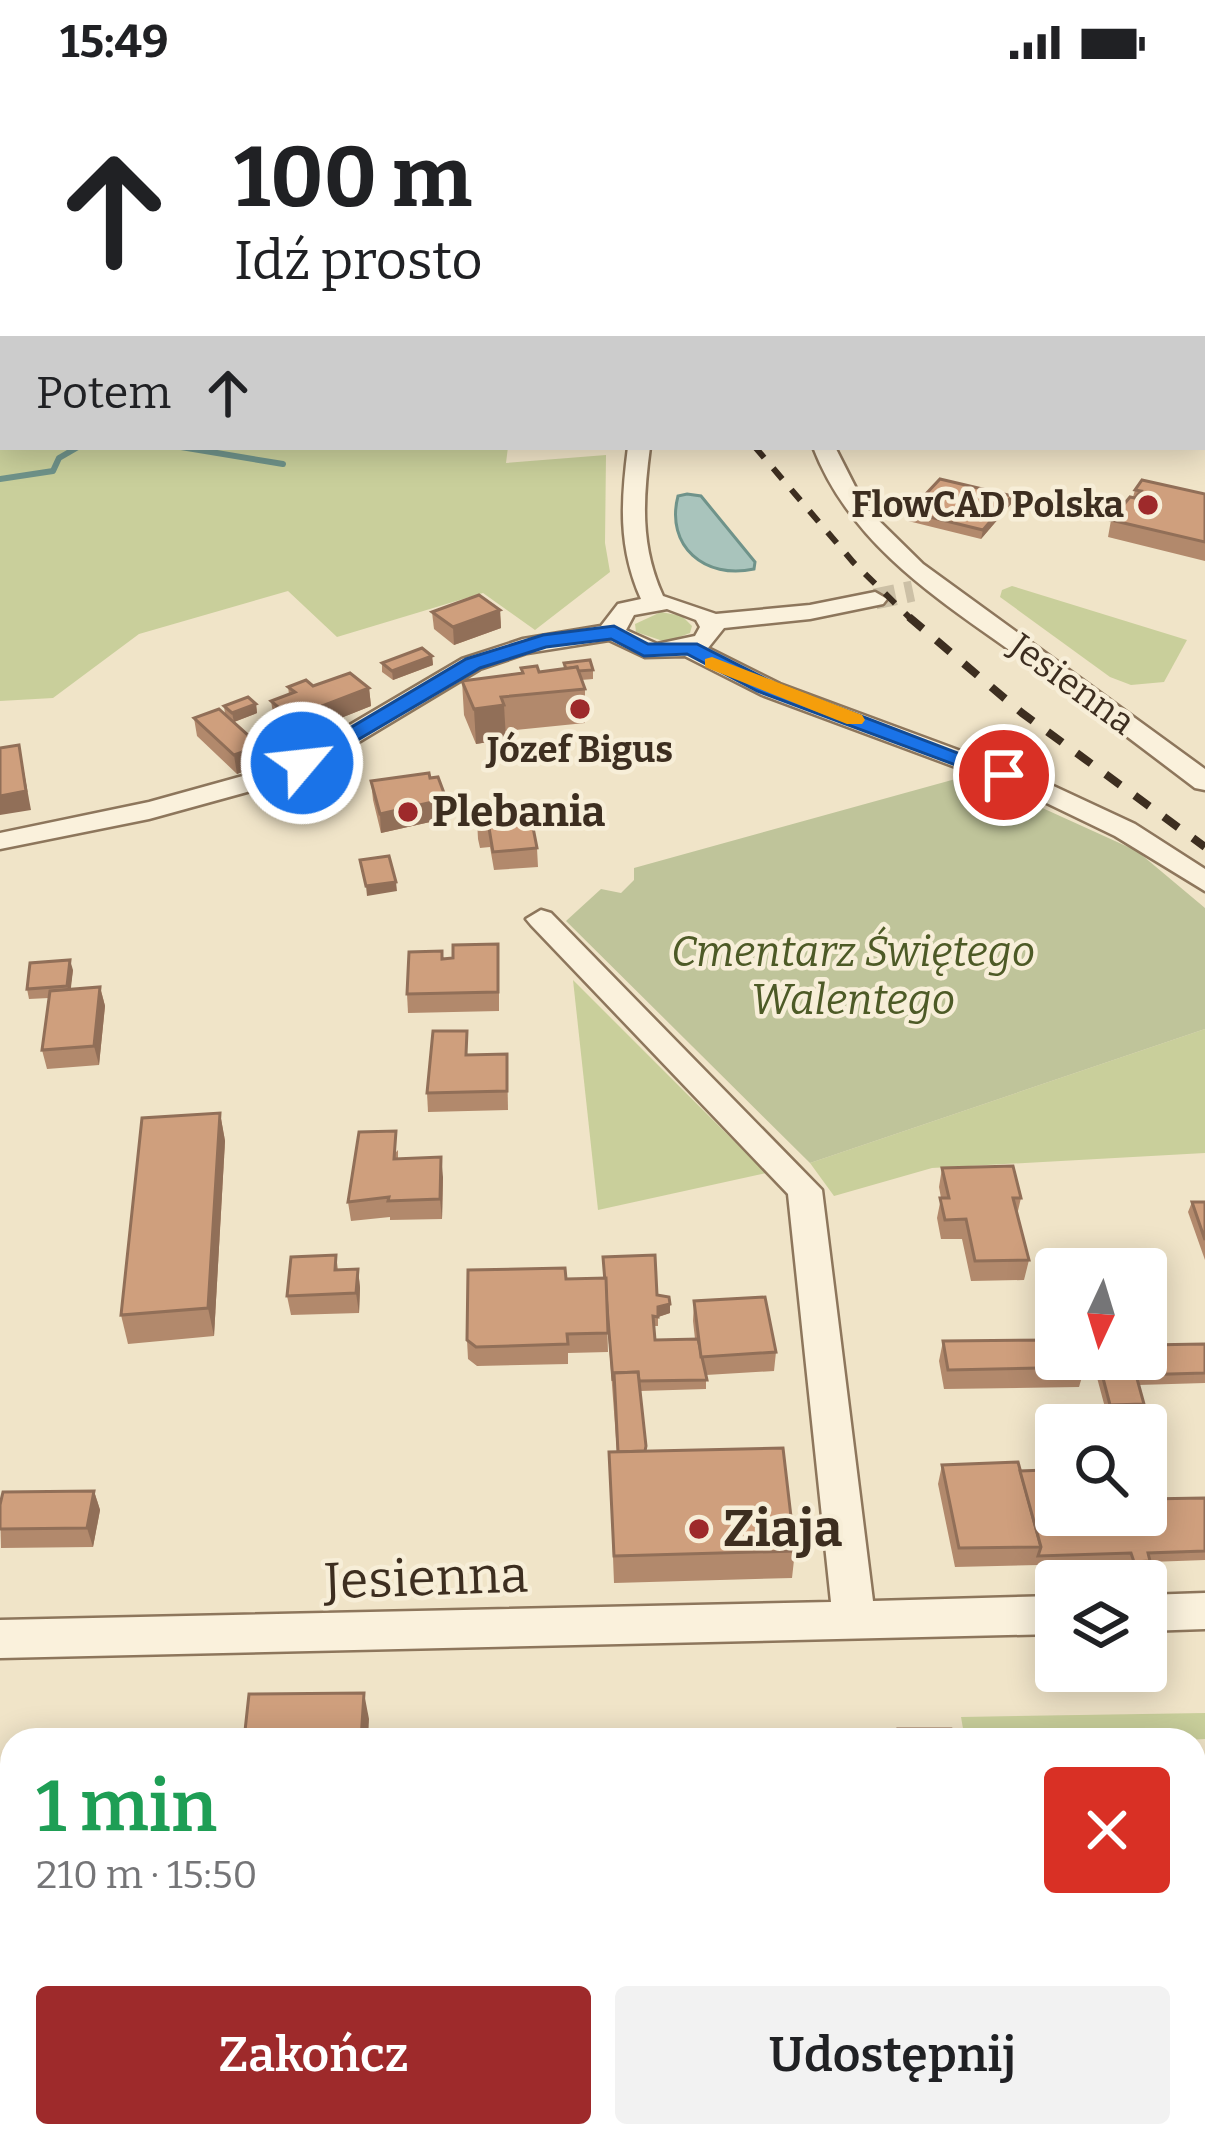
<!DOCTYPE html>
<html lang="pl">
<head>
<meta charset="utf-8">
<style>
  body { margin:0; font-family:Bitter,serif; background:#f2f2f2; color:#202124; height:100vh; display:flex; flex-direction:column; font-size:45px; white-space:nowrap }
  * { box-sizing:border-box; margin:0 }
  p { font-size:39px; color:#757577 }
  .icon { flex:none; width:66px; height:66px; fill:none; stroke:currentColor; stroke-width:2; stroke-linecap:round; stroke-linejoin:round }
  .map { position:relative; flex:1; overflow:hidden }
  .sheet { position:absolute; left:0px; top:1644px; width:1206px; height:420px; display:flex; flex-direction:column; background:#fff; border-radius:36px 36px 0 0; box-shadow:0 6px 30px #0003 }
  .sheet>* { flex:none }
  .top-card { position:absolute; left:0px; top:0px; width:1206px; height:366px; box-shadow:0 6px 30px #0003; background:#fff; color:#202124; overflow:hidden }
  .needle { width:78px; rotate:184deg }
  .tools { position:absolute; left:1035px; top:1164px; display:grid; gap:24px }
  .tools a { display:grid; place-items:center; width:132px; height:132px; border-radius:12px; background:#fff; box-shadow:0 6px 30px #0003; font-size:60px }
  .pin { position:absolute; display:grid; place-items:center; width:102px; height:102px; color:#fff; margin:-51px; border:6px solid #fff; border-radius:50%; box-shadow:0 3px 12px #0007 }
  .me { position:absolute; width:132px; margin:-66px; rotate:62deg; stroke-linejoin:round; filter:drop-shadow(0 0 9px #0008) }
  .turn { display:flex; align-items:center; gap:42px; height:252px; padding:0 36px; font-size:54px }
  .turn .icon { width:156px; height:156px; stroke-width:2.5 }
  .turn b { display:block; font-size:84px; line-height:102px }
  .then { display:flex; align-items:center; height:114px; padding:0 36px; background:#0003; gap:24px; font-size:45px }
  .round { display:grid; place-items:center; flex:none; width:126px; height:126px; border-radius:12px; background:#f2f2f2 }
  .head { display:flex; align-items:center; justify-content:space-between; height:204px; padding:0 36px }
  h1 { font-size:72px; font-weight:600; line-height:90px; color:#1e9e55 }
  .button { display:flex; gap:24px; margin-top:auto; padding:24px 36px }
  .button a { flex:1; height:138px; border-radius:12px; background:#9e2a2b; color:#fff; font-size:48px; font-weight:600; line-height:138px; text-align:center }
  .button a+a { background:#f2f2f2; color:#202124 }
  .status { display:flex; justify-content:space-between; align-items:center; height:84px; padding:0 60px; background:#fff; direction:ltr }
  .status svg { height:33px; fill:currentColor }
  .map>svg:first-child { display:block }
  .green { fill:#c9cf9b }
  .cemetery { fill:#bfc49a }
  .water { fill:#a9c4bc; stroke:#6f938a; stroke-width:3 }
  .lines { fill:none; stroke-linecap:round; stroke-linejoin:round }
  .stream { stroke:#6f938a; stroke-width:6 }
  .minor-tunnel { stroke:#ccc0a6; stroke-width:21; stroke-dasharray:21 10; stroke-linecap:butt }
  .minor-casing { stroke:#8d765c; stroke-width:5 }
  .minor { fill:#faf1dc; fill-rule:evenodd }
  .rail-far1 { stroke:#3d2e20; stroke-width:6; stroke-dasharray:14 14; stroke-linecap:butt }
  .rail { stroke:#3d2e20; stroke-width:8; stroke-dasharray:18 18; stroke-linecap:butt }
  .wall { fill:#b2896c }
  .shaded-wall { fill:#916f58 }
  .building { fill:#cf9f7d; stroke:#916f58; stroke-width:3 }
  .route { fill:#1a73e8; stroke:#114b97; stroke-width:3 }
  .slow { fill:#f59e0b }
  .poi-dot { fill:#9e2a2b; stroke:#f7eed8; stroke-width:4.5 }
  .labels { text-anchor:middle; dominant-baseline:central; stroke-width:9; stroke-linejoin:round; paint-order:stroke }
  .far-poi-label { font-size:36px; font-weight:bold; fill:#3d2e20; stroke:#f7eed8; text-anchor:end }
  .far-street-label { font-size:36px; fill:#3d2e20; stroke:#f7eed8 }
  .poi-label { font-size:42px; font-weight:bold; fill:#3d2e20; stroke:#f7eed8; text-anchor:start }
  .park-label { font-size:42px; font-style:italic; fill:#4d5a26; stroke:#f7eed8 }
  .near-poi-label { font-size:51px; font-weight:bold; fill:#3d2e20; stroke:#f7eed8; text-anchor:start }
  .near-street-label { font-size:51px; fill:#3d2e20; stroke:#f7eed8 }
</style>
</head>
<body>
<div class="status"><b>15:49</b><svg viewBox="0 0 49 12"><path d="M0 12V9h3v3zM5 12V6h3v6zM10 12V3h3v9zM15 12V0h3v12zM26 1h20v11H26zM47 4h2v5h-2z"/></svg></div>
<div class="map">
<svg width="1205" height="2064" viewBox="0 0 1205 2064">
  <rect width="100%" height="100%" fill="#f0e4c8"/>
  <g class="green">
    <polygon points="0,0 627,0 3,3 3,363 508,363 506,379 606,371 605,459 610,488 535,546 483,509 337,553 288,507 139,550 53,614 0,617"/>
    <polygon points="1012,502 1187,556 1164,598 1131,601 1110,593 1000,513 1002,506"/>
    <polygon points="661,528 682,532 692,542 690,549 666,558 636,548 635,540"/>
    <polygon points="573,896 766,1089 598,1126"/>
    <polygon points="1205,945 1205,1069 932,1084 834,1112 810,1079"/>
    <polygon points="1205,1629 1205,1655 1185,1656 965,1656 961,1633"/>
    <polygon points="1194,1995 1205,1995 1205,2064 1029,2064 1027,2052 1194,2052"/>
  </g>
  <polygon class="cemetery" points="970,691 1137,767 1205,824 1205,945 810,1079 566,837 601,805 621,809 634,796 634,784"/>
  <path class="water" d="M687,410L701,412L755,478L754,485C705,496 665,462 678,412Z"/>
  <g class="lines">
    <g class="stream">
      <polyline points="181,363 283,380"/>
      <polyline points="0,395 53,387 59,374 78,363"/>
    </g>
    <polyline class="minor-tunnel" points="875,515 913,507"/>
    <g class="minor-casing">
      <g id="minor">
        <rect x="638" y="0" width="14" height="3"/>
        <path d="M628,363H650C643,416 640,462 663,512L716,530L810,521L875,508L887,515L883,520L810,535L724,544L708,564L780,600L1047,699L1135,740L1205,785V807L1115,752L1028,710L762,611L685,572L645,573L609,556L527,569L480,585L327,677L269,702L149,735L0,765V749L149,718L250,690L309,665L462,575L523,555L601,542L618,520L641,515C618,463 621,418 628,363ZM667,525L696,536L700,543L695,552L657,560L626,546L634,531Z"/>
        <path d="M813,363H835L866,424L923,480L1205,685V706L1195,704C1141,663 1087,622 1032,582C946,520 853,466 813,363Z"/>
        <polygon points="541,826 551,829 822,1106 873,1517 1056,1512 1056,1550 0,1574 0,1536 831,1518 788,1110 531,841 526,835"/>
        <polygon points="1205,1509 1205,1545 1146,1547 1146,1511"/>
      </g>
    </g>
    <use href="#minor" class="minor"/>
    <polyline class="rail-far1" points="755,363 853,478 912,536"/>
    <polyline class="rail" points="909,533 1022,629 1205,763"/>
  </g>
  <g class="wall">
    <polygon points="1135,406 1205,410 1205,477 1108,453 1111,436 1133,413"/>
    <polygon points="1011,420 981,455 908,437 909,428"/>
    <polygon points="500,526 501,544 454,561 434,545 432,528"/>
    <polygon points="432,572 433,581 393,596 382,588 382,579"/>
    <polygon points="564,579 593,586 593,595 581,596 585,605 585,639 505,647 506,655 476,660 464,631 462,597 521,589 521,584 539,588 565,585"/>
    <polygon points="288,603 369,604 371,622 293,653 274,635 271,617 289,610"/>
    <polygon points="256,620 257,629 234,638 260,663 286,661 287,670 237,690 197,652 194,634 225,630 224,622"/>
    <polygon points="430,694 444,709 445,728 438,728 439,736 381,749 373,716 371,697"/>
    <polygon points="486,727 537,764 538,783 494,786 490,763 480,764 478,755 477,736 486,736"/>
    <polygon points="499,879 499,927 408,929 407,910"/>
    <polygon points="73,886 70,905 100,903 105,922 99,981 47,985 42,966 49,914 29,915 27,905"/>
    <polygon points="507,970 508,1026 428,1028 427,1009 468,971"/>
    <polygon points="220,1029 225,1057 214,1252 128,1260 121,1231"/>
    <polygon points="398,1066 398,1075 443,1093 442,1135 390,1136 390,1133 351,1137 348,1118"/>
    <polygon points="942,1084 1021,1114 1017,1131 1029,1176 1024,1196 971,1197 962,1155 941,1155 937,1134 941,1114 939,1103"/>
    <polygon points="1192,1118 1205,1118 1205,1176 1188,1128"/>
    <polygon points="336,1171 338,1186 358,1185 360,1204 359,1229 291,1231 287,1212"/>
    <polygon points="566,1195 657,1211 670,1220 670,1229 658,1233 658,1242 654,1242 655,1256 695,1255 693,1237 694,1217 776,1268 774,1287 706,1291 706,1305 640,1307 646,1367 795,1467 792,1494 614,1499 609,1368 617,1368 607,1234 608,1268 568,1269 568,1280 477,1282 468,1275 467,1256"/>
    <polygon points="943,1257 1085,1283 1079,1303 944,1305 939,1277"/>
    <polygon points="1205,1260 1205,1299 1138,1301 1144,1320 1141,1330 1107,1331 1092,1275 1146,1275"/>
    <polygon points="942,1381 1020,1387 1053,1417 1205,1414 1205,1476 1150,1478 1147,1487 1131,1487 1128,1479 955,1483 938,1400"/>
    <polygon points="94,1407 100,1426 93,1463 1,1464 0,1421"/>
    <polygon points="1205,1714 1205,1826 1194,1827 1194,1715"/>
    <polygon points="436,2052 673,2052 673,2064 438,2064"/>
  </g>
  <g class="shaded-wall">
    <polygon points="1012,412 1011,420 981,455 983,446"/>
    <polygon points="500,526 501,544 454,561 453,543"/>
    <polygon points="432,572 433,581 393,596 392,587"/>
    <polygon points="369,604 371,622 293,653 291,634"/>
    <polygon points="256,620 257,629 234,638 232,629"/>
    <polygon points="504,621 506,655 476,660 474,625"/>
    <polygon points="19,661 31,726 0,731 0,712"/>
    <polygon points="286,661 287,670 237,690 234,671 260,662"/>
    <polygon points="444,709 445,728 438,728 439,736 381,749 380,730 435,710"/>
    <polygon points="396,798 397,807 367,812 366,802"/>
    <polygon points="70,876 73,886 70,912 67,902"/>
    <polygon points="100,903 105,922 99,981 94,962"/>
    <polygon points="220,1029 225,1057 214,1252 208,1224"/>
    <polygon points="441,1073 443,1093 442,1135 440,1115"/>
    <polygon points="358,1185 360,1204 359,1229 356,1209"/>
    <polygon points="670,1220 670,1229 658,1233 658,1223"/>
    <polygon points="94,1407 100,1426 93,1463 87,1444"/>
    <polygon points="364,1609 369,1635 368,1656 361,1656"/>
  </g>
  <g class="building">
    <polygon points="940,395 1012,412 983,446 909,428"/>
    <polygon points="1142,396 1205,410 1205,458 1111,436 1130,413 1135,414 1141,407 1135,406"/>
    <polygon points="479,511 500,526 453,543 432,528"/>
    <polygon points="422,564 432,572 392,587 382,579"/>
    <polygon points="590,576 593,586 578,587 577,583 566,585 564,579"/>
    <polygon points="537,582 539,588 577,583 585,605 501,613 504,621 474,625 462,597 523,589 521,584"/>
    <polygon points="350,589 369,604 291,634 271,617 295,608 288,603 306,596 313,602"/>
    <polygon points="248,613 256,620 232,629 224,622"/>
    <polygon points="219,625 260,662 234,671 194,634"/>
    <polygon points="279,655 286,661 261,671 260,663"/>
    <polygon points="19,661 26,707 0,712 0,664"/>
    <polygon points="429,689 430,694 438,693 444,709 435,710 437,717 380,730 371,697"/>
    <polygon points="529,723 537,764 493,768 489,744 479,745 477,736 488,736 486,727"/>
    <polygon points="389,772 396,798 366,802 360,776"/>
    <polygon points="498,860 498,908 407,910 409,868 442,867 442,875 453,874 453,861"/>
    <polygon points="70,876 67,902 27,905 30,879"/>
    <polygon points="100,903 94,962 42,966 50,907"/>
    <polygon points="433,947 467,947 466,971 507,970 507,1007 427,1009"/>
    <polygon points="220,1029 208,1224 121,1231 142,1034"/>
    <polygon points="396,1047 394,1075 441,1073 440,1115 388,1117 389,1113 348,1118 359,1048"/>
    <polygon points="1013,1082 1021,1114 1013,1114 1029,1176 975,1177 966,1135 945,1136 940,1114 949,1114 942,1084"/>
    <polygon points="1192,1118 1205,1118 1205,1156"/>
    <polygon points="336,1171 335,1186 358,1185 356,1209 287,1212 291,1173"/>
    <polygon points="655,1171 657,1211 669,1213 670,1220 658,1223 658,1233 653,1232 655,1256 698,1255 707,1296 639,1297 638,1288 614,1289 613,1297 603,1173"/>
    <polygon points="565,1184 566,1195 606,1194 608,1249 567,1250 568,1260 476,1263 467,1256 468,1186"/>
    <polygon points="765,1213 776,1268 701,1273 694,1217"/>
    <polygon points="1056,1256 1056,1275 1083,1275 1085,1283 948,1286 943,1257"/>
    <polygon points="1205,1260 1205,1289 1136,1291 1144,1320 1110,1321 1098,1275 1146,1275 1146,1261"/>
    <polygon points="638,1288 646,1362 645,1367 618,1368 614,1289"/>
    <polygon points="783,1364 795,1467 614,1472 609,1368"/>
    <polygon points="1018,1378 1041,1463 959,1464 942,1381"/>
    <polygon points="1046,1386 1053,1417 1056,1417 1056,1431 1146,1431 1146,1415 1205,1414 1205,1467 1148,1469 1150,1477 1134,1478 1131,1469 1038,1472 1041,1463 1020,1387"/>
    <polygon points="94,1407 87,1444 0,1445 0,1421 3,1408"/>
    <polygon points="364,1609 361,1656 244,1656 249,1610"/>
    <polygon points="898,1645 951,1645 953,1656 899,1656"/>
    <polygon points="1205,1714 1205,1803 1194,1803 1194,1715"/>
    <polygon points="494,2052 673,2052 673,2060 494,2064"/>
  </g>
  <polygon class="route" points="614,542 648,560 697,560 772,598 1015,691 1004,698 996,696 757,607 687,570 644,572 611,555 546,563 480,584 310,684 295,684 291,679 466,575 543,551"/>
  <polygon class="slow" points="712,573 862,631 865,636 862,640 847,640 705,583 705,575"/>
  <g class="poi-dot">
    <circle cx="1148" cy="421" r="12"/>
    <circle cx="580" cy="625" r="12"/>
    <circle cx="408" cy="728" r="12"/>
    <circle cx="699" cy="1445" r="12"/>
  </g>
  <g class="labels">
    <g class="far-poi-label">
      <text x="1124" y="421">FlowCAD Polska</text>
      <text x="580" y="666" text-anchor="middle">Józef Bigus</text>
    </g>
    <g class="far-street-label">
      <text transform="translate(1072 600) rotate(36)">Jesienna</text>
    </g>
    <g class="poi-label">
      <text x="432" y="728">Plebania</text>
    </g>
    <g class="park-label">
      <text x="853" y="868">Cmentarz Świętego<tspan x="853" dy="48">Walentego</tspan></text>
    </g>
    <g class="near-poi-label">
      <text x="723" y="1445">Ziaja</text>
    </g>
    <g class="near-street-label">
      <text transform="translate(426 1494) rotate(-2)">Jesienna</text>
    </g>
  </g>
</svg>
<div class="tools">
<a><svg class="needle" viewBox="-14 -14 28 28"><path d="M0-13l5 13h-10z" fill="#e53935"/><path d="M0 13l5-13h-10z" fill="#757577"/></svg></a>
<a><svg class="icon" aria-label="search" viewBox="0 0 24 24"><circle cx="10" cy="10" r="6"/><path d="M15 15l6 6"/></svg></a>
<a><svg class="icon" aria-label="layers" viewBox="0 0 24 24"><path d="M12 4l9 5-9 5-9-5zM3 14l9 5 9-5"/></svg></a>
</div>
<div class="pin" style="left:1004px;top:691px;background:#d93025"><svg class="icon" aria-label="arrive" viewBox="0 0 24 24"><path d="M6 21V4h12l-3 4 3 4H6"/></svg></div>
<svg class="me" style="left:302px;top:679px" viewBox="-20 -20 40 40"><circle r="17" fill="#1a73e8" stroke="#fff" stroke-width="3"/><path d="M0-11L8 9 0 5-8 9z" fill="#fff"/></svg>
<div class="top-card">
<div class="turn"><svg class="icon" aria-label="ahead" viewBox="0 0 24 24"><path d="M12 20V5M6 11l6-6 6 6"/></svg><div><b>100 m</b>Idź prosto</div></div>
<div class="then">Potem<svg class="icon" aria-label="ahead" viewBox="0 0 24 24"><path d="M12 20V5M6 11l6-6 6 6"/></svg></div>
</div>
<section class="sheet">
<div class="head"><div><h1>1 min</h1><p>210 m · 15:50</p></div><a class="round" style="background:#d93025;color:#fff"><svg class="icon" aria-label="close" viewBox="0 0 24 24"><path d="M6 6l12 12M18 6L6 18"/></svg></a></div>
<div class="button"><a>Zakończ</a><a>Udostępnij</a></div>
</section>
</div>
</body>
</html>
